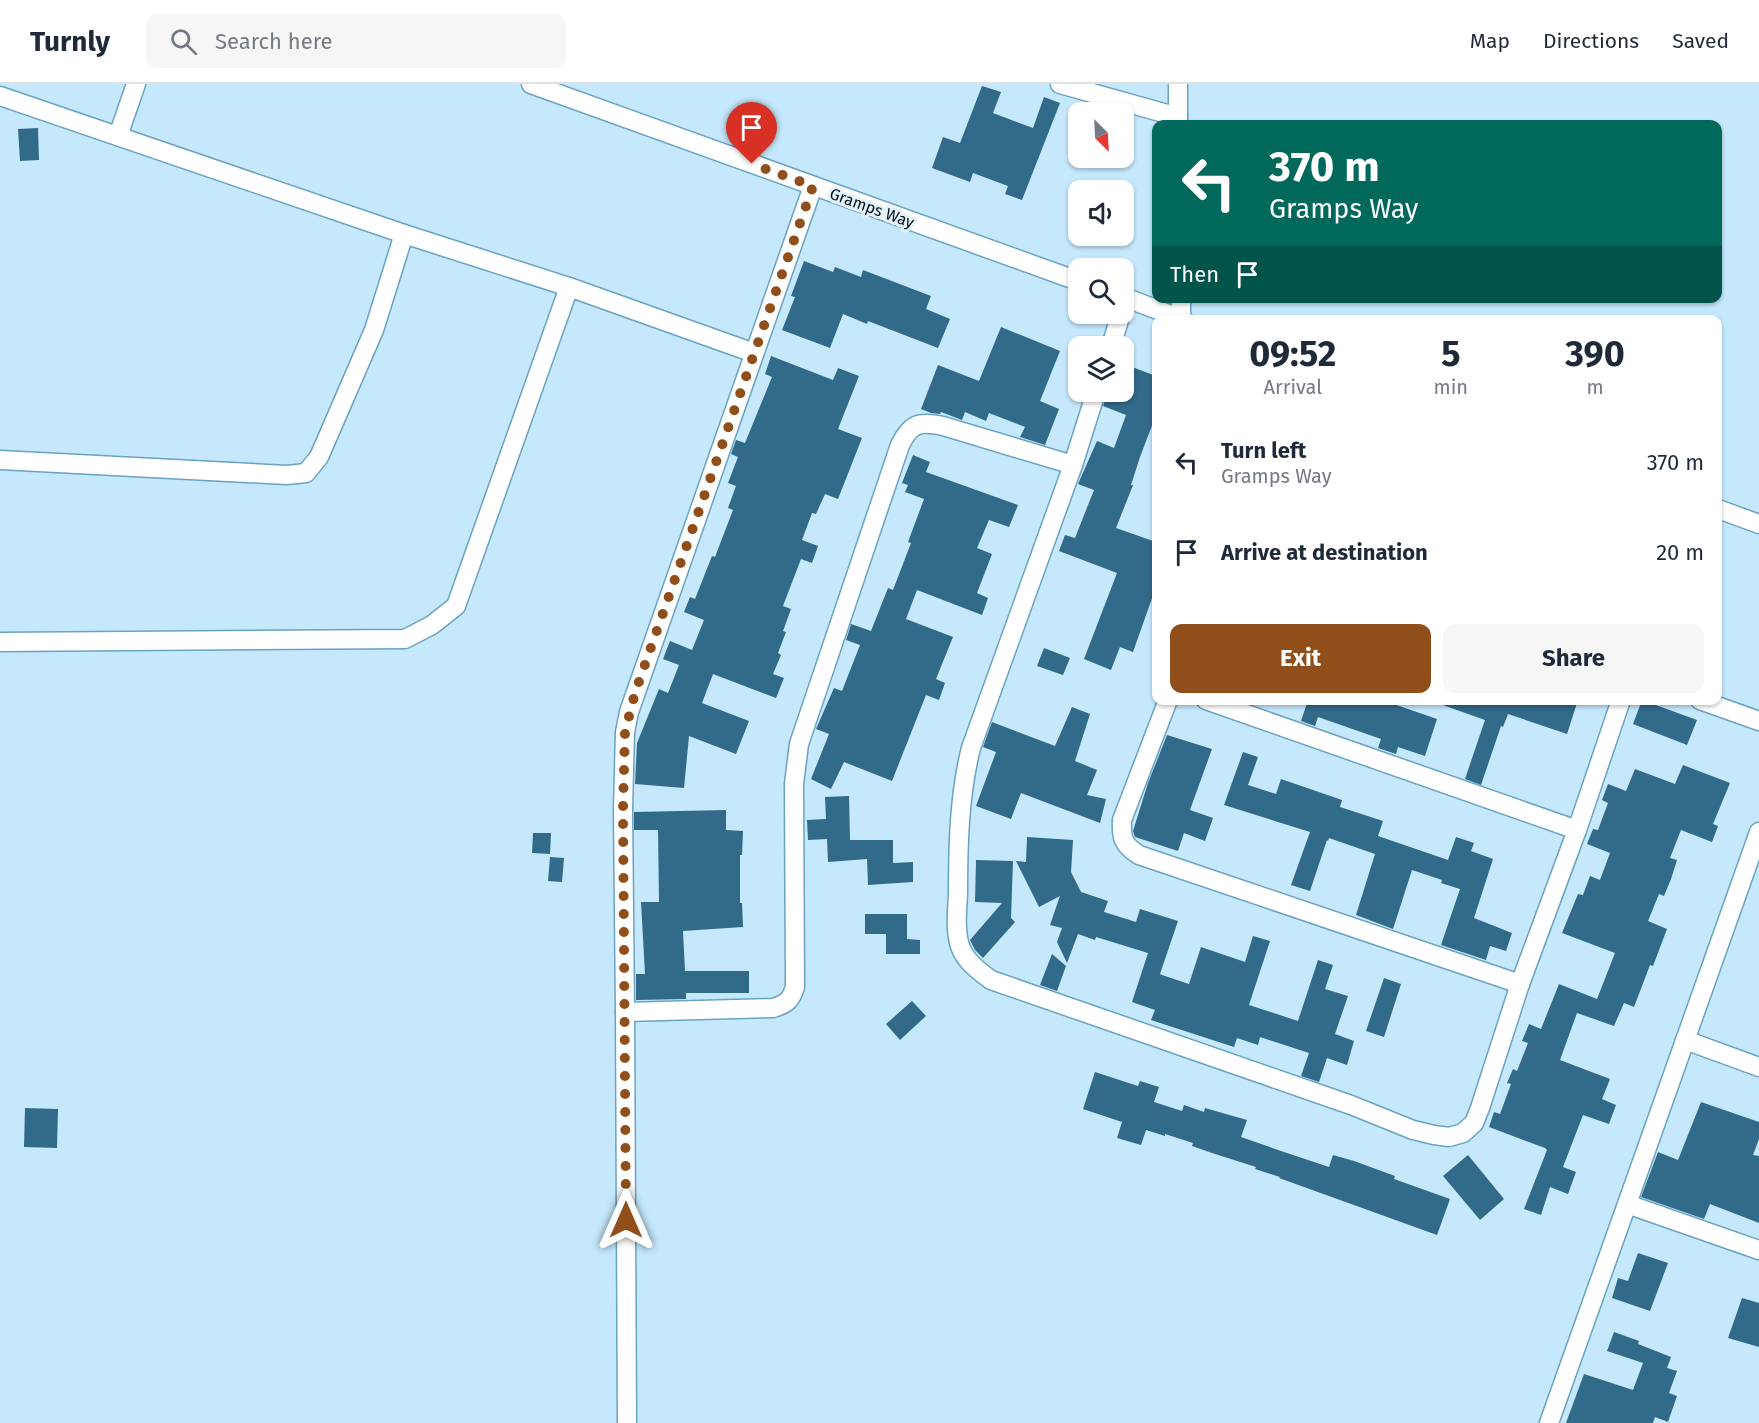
<!DOCTYPE html>
<html lang="en">
<head>
<meta charset="utf-8">
<style>
  body { margin:0; font-family:"Fira Sans",sans-serif; background:#f6f6f7; color:#1f2937; height:100vh; display:flex; flex-direction:column; font-size:22px; white-space:nowrap }
  * { box-sizing:border-box; margin:0 }
  p { font-size:20px; color:#747a83 }
  .icon { flex:none; width:33px; height:33px; fill:none; stroke:currentColor; stroke-width:2; stroke-linecap:round; stroke-linejoin:round }
  .map { position:relative; flex:1; overflow:hidden }
  .panel { position:absolute; left:1152px; top:231px; width:570px; height:390px; display:flex; flex-direction:column; background:#fff; border-radius:12px; box-shadow:0 2px 4px #0004 }
  .panel>* { flex:none }
  .banner { position:absolute; left:1152px; top:36px; width:570px; height:183px; border-radius:12px; box-shadow:0 2px 4px #0004; background:#00695c; color:#fff; overflow:hidden }
  .needle { width:39px; rotate:156deg }
  .buttons { position:absolute; left:1068px; top:18px; display:grid; gap:12px }
  .buttons a { display:grid; place-items:center; width:66px; height:66px; border-radius:12px; background:#fff; box-shadow:0 2px 4px #0004; font-size:30px }
  .pin { position:absolute; display:grid; place-items:center; width:51px; height:51px; color:#fff; margin:-62px -26px; border-radius:50% 50% 50% 0; rotate:-45deg; box-shadow:0 0 6px #0007 }
  .pin .icon { rotate:45deg }
  .me { position:absolute; width:66px; margin:-33px; rotate:0deg; stroke-linejoin:round; filter:drop-shadow(0 0 4px #0008) }
  .turn { display:flex; align-items:center; gap:21px; height:126px; padding:0 18px; font-size:27px }
  .turn .icon { width:78px; height:78px; stroke-width:2.5 }
  .turn b { display:block; font-size:42px; line-height:51px }
  .then { display:flex; align-items:center; height:57px; padding:0 18px; background:#0003; gap:12px; font-size:22px }
  .eta { display:flex; justify-content:space-evenly; align-items:center; height:102px; text-align:center }
  .eta b { font-size:36px; font-weight:700; line-height:42px }
  .primary-button { display:flex; gap:12px; margin-top:auto; padding:12px 18px }
  .primary-button a { flex:1; height:69px; border-radius:12px; background:#904f1a; color:#fff; font-size:24px; font-weight:700; line-height:69px; text-align:center }
  .primary-button a+a { background:#f6f6f7; color:#1f2937 }
  ul { padding:0; list-style:none }
  li { display:flex; align-items:center; gap:18px; height:90px; padding:0 18px }
  li div { flex:1 }
  li b { display:block; font-size:22px }
  li em { font-style:normal }
  header { display:flex; align-items:center; gap:36px; box-sizing:border-box; height:84px; padding:0 30px; background:#fff; border-bottom:2px solid #e0e1e3 }
  header strong { font-size:28px }
  nav { display:flex; gap:33px; margin-inline-start:auto; font-size:21px }
  .search { width:420px; height:54px; background:#f6f6f7; display:flex; align-items:center; gap:15px; box-sizing:border-box; padding:0 21px; border-radius:12px; color:#747a83; font-size:22px }
  .map>svg:first-child { display:block }
  .building { fill:#326a89 }
  .lines { fill:none; stroke-linecap:round; stroke-linejoin:round }
  .street-casing { stroke:#69a2c3; stroke-width:21 }
  .street { stroke:#fff; stroke-width:18 }
  .route { stroke:#904f1a; stroke-width:10; stroke-dasharray:0 18 }
  .labels { text-anchor:middle; dominant-baseline:central; stroke-width:6; stroke-linejoin:round; paint-order:stroke }
  .street-label { font-size:16px; fill:#00121e; stroke:#e6f1f8 }
</style>
</head>
<body>
<header>
<strong>Turnly</strong>
<div class="search"><svg class="icon" aria-label="search" viewBox="0 0 24 24"><circle cx="10" cy="10" r="6"/><path d="M15 15l6 6"/></svg>Search here</div>
<nav><a>Map</a><a>Directions</a><a>Saved</a></nav>
</header>
<div class="map">
<svg width="1759" height="1339" viewBox="0 0 1759 1339">
  <rect width="100%" height="100%" fill="#c5e8fd"/>
  <g class="building">
    <polygon points="982,2 1001,8 993,29 1033,44 1044,13 1060,19 1022,116 1005,110 1008,102 973,89 970,98 932,84 943,53 960,59"/>
    <polygon points="38,44 39,76 20,77 18,45"/>
    <polygon points="804,177 833,188 835,183 861,193 863,186 931,212 926,225 950,235 938,264 868,237 867,240 843,230 830,264 782,246 795,213 791,212"/>
    <polygon points="1001,243 1060,267 1040,317 1059,325 1045,361 1020,353 1025,343 989,329 986,337 965,328 962,336 941,328 940,330 931,329 921,325 938,281 979,297"/>
    <polygon points="771,272 833,296 838,284 859,292 838,345 862,354 838,415 825,410 816,430 812,429 802,456 818,462 812,479 801,475 783,522 791,525 783,547 786,548 778,569 781,571 773,590 784,594 776,614 713,590 702,619 749,637 736,670 689,652 684,704 635,700 637,659 659,605 668,609 679,581 663,575 670,557 692,566 704,536 684,528 690,513 695,515 712,472 715,473 733,426 728,424 736,402 728,399 738,373 731,370 736,356 745,359 772,293 765,290"/>
    <polygon points="1124,280 1156,292 1156,341 1153,339 1140,373 1131,401 1133,401 1116,444 1156,458 1156,503 1133,568 1120,563 1111,586 1084,575 1117,489 1059,467 1065,451 1075,454 1094,406 1078,400 1097,357 1114,364 1126,331 1103,322 1107,308 1124,308"/>
    <polygon points="913,371 930,378 926,388 1018,421 1009,443 989,436 977,464 992,470 977,509 988,514 982,531 917,506 906,535 953,553 936,595 945,599 939,616 926,611 892,697 844,678 831,705 811,695 829,650 816,645 834,604 842,607 860,561 846,556 851,540 871,547 888,504 893,506 911,459 908,458 924,415 905,408 908,401 902,399"/>
    <polygon points="1044,564 1070,574 1063,591 1037,582"/>
    <polygon points="1308,616 1382,616 1437,635 1425,672 1398,663 1396,670 1378,664 1381,655 1318,633 1315,642 1301,637"/>
    <polygon points="1438,616 1578,616 1567,650 1508,630 1503,643 1501,642 1481,701 1465,695 1485,636 1437,619"/>
    <polygon points="1642,616 1697,636 1687,661 1633,640"/>
    <polygon points="1072,623 1090,630 1075,677 1097,686 1087,711 1106,715 1100,739 1021,709 1011,735 976,722 996,668 983,663 992,638 1055,662"/>
    <polygon points="1167,651 1212,665 1190,726 1213,734 1205,757 1184,749 1178,767 1135,753 1133,747 1148,699"/>
    <polygon points="1243,668 1258,673 1248,701 1276,710 1281,695 1342,716 1340,723 1383,737 1378,752 1448,776 1456,753 1474,759 1471,767 1493,775 1474,834 1512,849 1506,867 1490,862 1486,876 1441,861 1460,805 1441,799 1442,796 1412,786 1393,845 1356,831 1375,770 1329,754 1328,757 1327,756 1310,807 1291,801 1310,748 1224,721"/>
    <polygon points="1683,681 1730,699 1713,740 1718,742 1712,758 1681,746 1670,774 1677,776 1671,795 1664,812 1659,810 1648,837 1667,845 1653,882 1650,881 1634,923 1624,919 1614,942 1577,929 1560,976 1610,995 1602,1015 1616,1021 1609,1040 1583,1031 1563,1083 1576,1088 1568,1110 1550,1103 1541,1131 1524,1125 1547,1066 1545,1064 1489,1043 1494,1028 1500,1030 1511,1000 1507,999 1513,985 1517,987 1528,959 1522,957 1529,940 1541,945 1559,900 1597,915 1615,869 1562,849 1578,810 1583,811 1590,792 1600,796 1610,769 1587,760 1593,745 1598,746 1608,719 1602,716 1608,700 1626,707 1635,685 1675,700"/>
    <polygon points="849,712 850,756 893,756 893,779 913,778 913,798 868,801 867,775 828,778 827,755 808,756 807,736 826,735 825,713"/>
    <polygon points="726,726 726,746 743,747 742,771 740,771 740,819 742,819 743,843 683,847 685,887 749,887 749,909 686,909 686,915 636,916 636,890 645,890 641,818 659,818 658,746 634,746 634,728"/>
    <polygon points="533,749 551,749 550,770 532,769"/>
    <polygon points="1027,753 1073,756 1071,788 1081,808 1108,817 1104,828 1136,838 1140,825 1178,837 1160,890 1162,891 1189,900 1201,863 1245,878 1253,852 1270,857 1249,921 1298,937 1318,876 1333,881 1325,905 1348,912 1335,950 1354,957 1347,981 1327,974 1319,998 1301,992 1309,969 1260,953 1258,961 1237,954 1234,963 1151,936 1155,926 1132,918 1148,869 1096,853 1095,856 1078,850 1067,879 1057,858 1062,844 1050,841 1060,812 1039,823 1016,777 1026,778"/>
    <polygon points="550,773 564,774 562,798 548,797"/>
    <polygon points="976,776 1013,777 1011,834 1015,838 983,874 975,866 970,856 1002,819 975,818"/>
    <polygon points="865,830 907,830 907,855 920,856 920,870 886,870 886,850 865,850"/>
    <polygon points="1052,870 1066,882 1057,907 1040,901"/>
    <polygon points="1384,894 1401,900 1384,953 1366,947"/>
    <polygon points="912,917 926,932 900,956 886,940"/>
    <polygon points="1095,988 1138,1002 1140,997 1159,1003 1154,1018 1182,1027 1184,1021 1204,1028 1205,1024 1247,1036 1241,1053 1281,1067 1329,1083 1333,1071 1354,1077 1395,1092 1394,1095 1450,1115 1437,1151 1279,1094 1280,1093 1255,1085 1256,1083 1212,1069 1192,1062 1193,1059 1165,1050 1165,1052 1146,1046 1141,1061 1117,1054 1122,1038 1083,1025"/>
    <polygon points="1701,1018 1759,1038 1759,1055 1753,1071 1759,1072 1759,1139 1710,1120 1704,1135 1641,1113 1658,1068 1678,1076"/>
    <polygon points="25,1024 58,1025 57,1064 24,1063"/>
    <polygon points="1468,1071 1504,1115 1480,1136 1443,1092"/>
    <polygon points="1638,1169 1668,1179 1650,1227 1612,1214 1618,1194 1628,1197"/>
    <polygon points="1742,1214 1759,1219 1759,1263 1728,1254"/>
    <polygon points="1614,1248 1639,1257 1638,1260 1671,1273 1667,1284 1677,1287 1669,1309 1677,1312 1668,1338 1655,1333 1653,1339 1566,1339 1584,1290 1633,1306 1643,1279 1607,1267"/>
  </g>
  <g class="lines">
    <g class="street-casing">
      <g id="street">
        <polyline points="531,0 1078,197"/>
        <polyline points="1060,0 1178,33"/>
        <polyline points="1178,0 1178,40"/>
        <polyline points="0,12 404,150 569,203 754,269"/>
        <polyline points="118,52 136,0"/>
        <path d="M813,102L629,628L625,648L623,725L625,928L773,924C787,920 791,916 795,903L794,700L799,660L900,361C911,339 919,337 943,342L1073,381"/>
        <polyline points="1124,213 1184,236"/>
        <polyline points="1181,214 1181,234"/>
        <polyline points="1111,262 1121,230"/>
        <path d="M1096,308L1073,381L971,664C959,711 958,763 958,811C957,828 955,846 960,862C965,877 979,887 991,896L1351,1021L1413,1046L1434,1051L1449,1053L1463,1049L1474,1039L1480,1024L1520,900L1577,746L1621,616"/>
        <polyline points="0,376 287,391 306,389 319,373 374,246 404,150"/>
        <polyline points="1718,425 1759,440"/>
        <polyline points="0,558 405,555 432,541 456,522 569,203"/>
        <path d="M1168,616L1122,736C1121,754 1123,761 1139,771L1520,900"/>
        <polyline points="1206,616 1577,746"/>
        <polyline points="1700,616 1759,637"/>
        <polyline points="1759,748 1627,1120 1759,1166"/>
        <polyline points="625,928 627,1339"/>
        <polyline points="1685,956 1759,983"/>
        <polyline points="1549,1339 1627,1120"/>
      </g>
    </g>
    <use href="#street" class="street"/>
  </g>
  <g class="lines">
    <polyline class="route" points="626,1136 623,725 625,648 635,609 813,102 752,80"/>
  </g>
  <g class="labels">
    <g class="street-label">
      <text transform="translate(872 124) rotate(20)">Gramps Way</text>
    </g>
  </g>
</svg>
<div class="buttons">
<a><svg class="needle" viewBox="-14 -14 28 28"><path d="M0-13l5 13h-10z" fill="#e53935"/><path d="M0 13l5-13h-10z" fill="#747a83"/></svg></a>
<a><svg class="icon" aria-label="sound" viewBox="0 0 24 24"><path d="M4 9h4l5-4v14l-5-4H4zM17 9q2 3 0 6"/></svg></a>
<a><svg class="icon" aria-label="search" viewBox="0 0 24 24"><circle cx="10" cy="10" r="6"/><path d="M15 15l6 6"/></svg></a>
<a><svg class="icon" aria-label="layers" viewBox="0 0 24 24"><path d="M12 4l9 5-9 5-9-5zM3 14l9 5 9-5"/></svg></a>
</div>
<div class="pin" style="left:752px;top:80px;background:#d93025"><svg class="icon" aria-label="arrive" viewBox="0 0 24 24"><path d="M6 21V4h12l-3 4 3 4H6"/></svg></div>
<svg class="me" style="left:626px;top:1136px" viewBox="-20 -20 40 40"><path d="M0-17L14 15 0 8-14 15z" fill="#904f1a" stroke="#fff" stroke-width="4"/></svg>
<div class="banner">
<div class="turn"><svg class="icon" aria-label="left" viewBox="0 0 24 24"><path d="M17 20v-9H6M10 6l-5 5 5 5"/></svg><div><b>370 m</b>Gramps Way</div></div>
<div class="then">Then<svg class="icon" aria-label="arrive" viewBox="0 0 24 24"><path d="M6 21V4h12l-3 4 3 4H6"/></svg></div>
</div>
<section class="panel">
<div class="eta">
<div><b>09:52</b><p>Arrival</p></div>
<div><b>5</b><p>min</p></div>
<div><b>390</b><p>m</p></div>
</div>
<ul>
<li><svg class="icon" aria-label="left" viewBox="0 0 24 24"><path d="M17 20v-9H6M10 6l-5 5 5 5"/></svg><div><b>Turn left</b><p>Gramps Way</p></div><em>370 m</em></li>
<li><svg class="icon" aria-label="arrive" viewBox="0 0 24 24"><path d="M6 21V4h12l-3 4 3 4H6"/></svg><div><b>Arrive at destination</b></div><em>20 m</em></li>
</ul>
<div class="primary-button"><a>Exit</a><a>Share</a></div>
</section>
</div>
</body>
</html>
